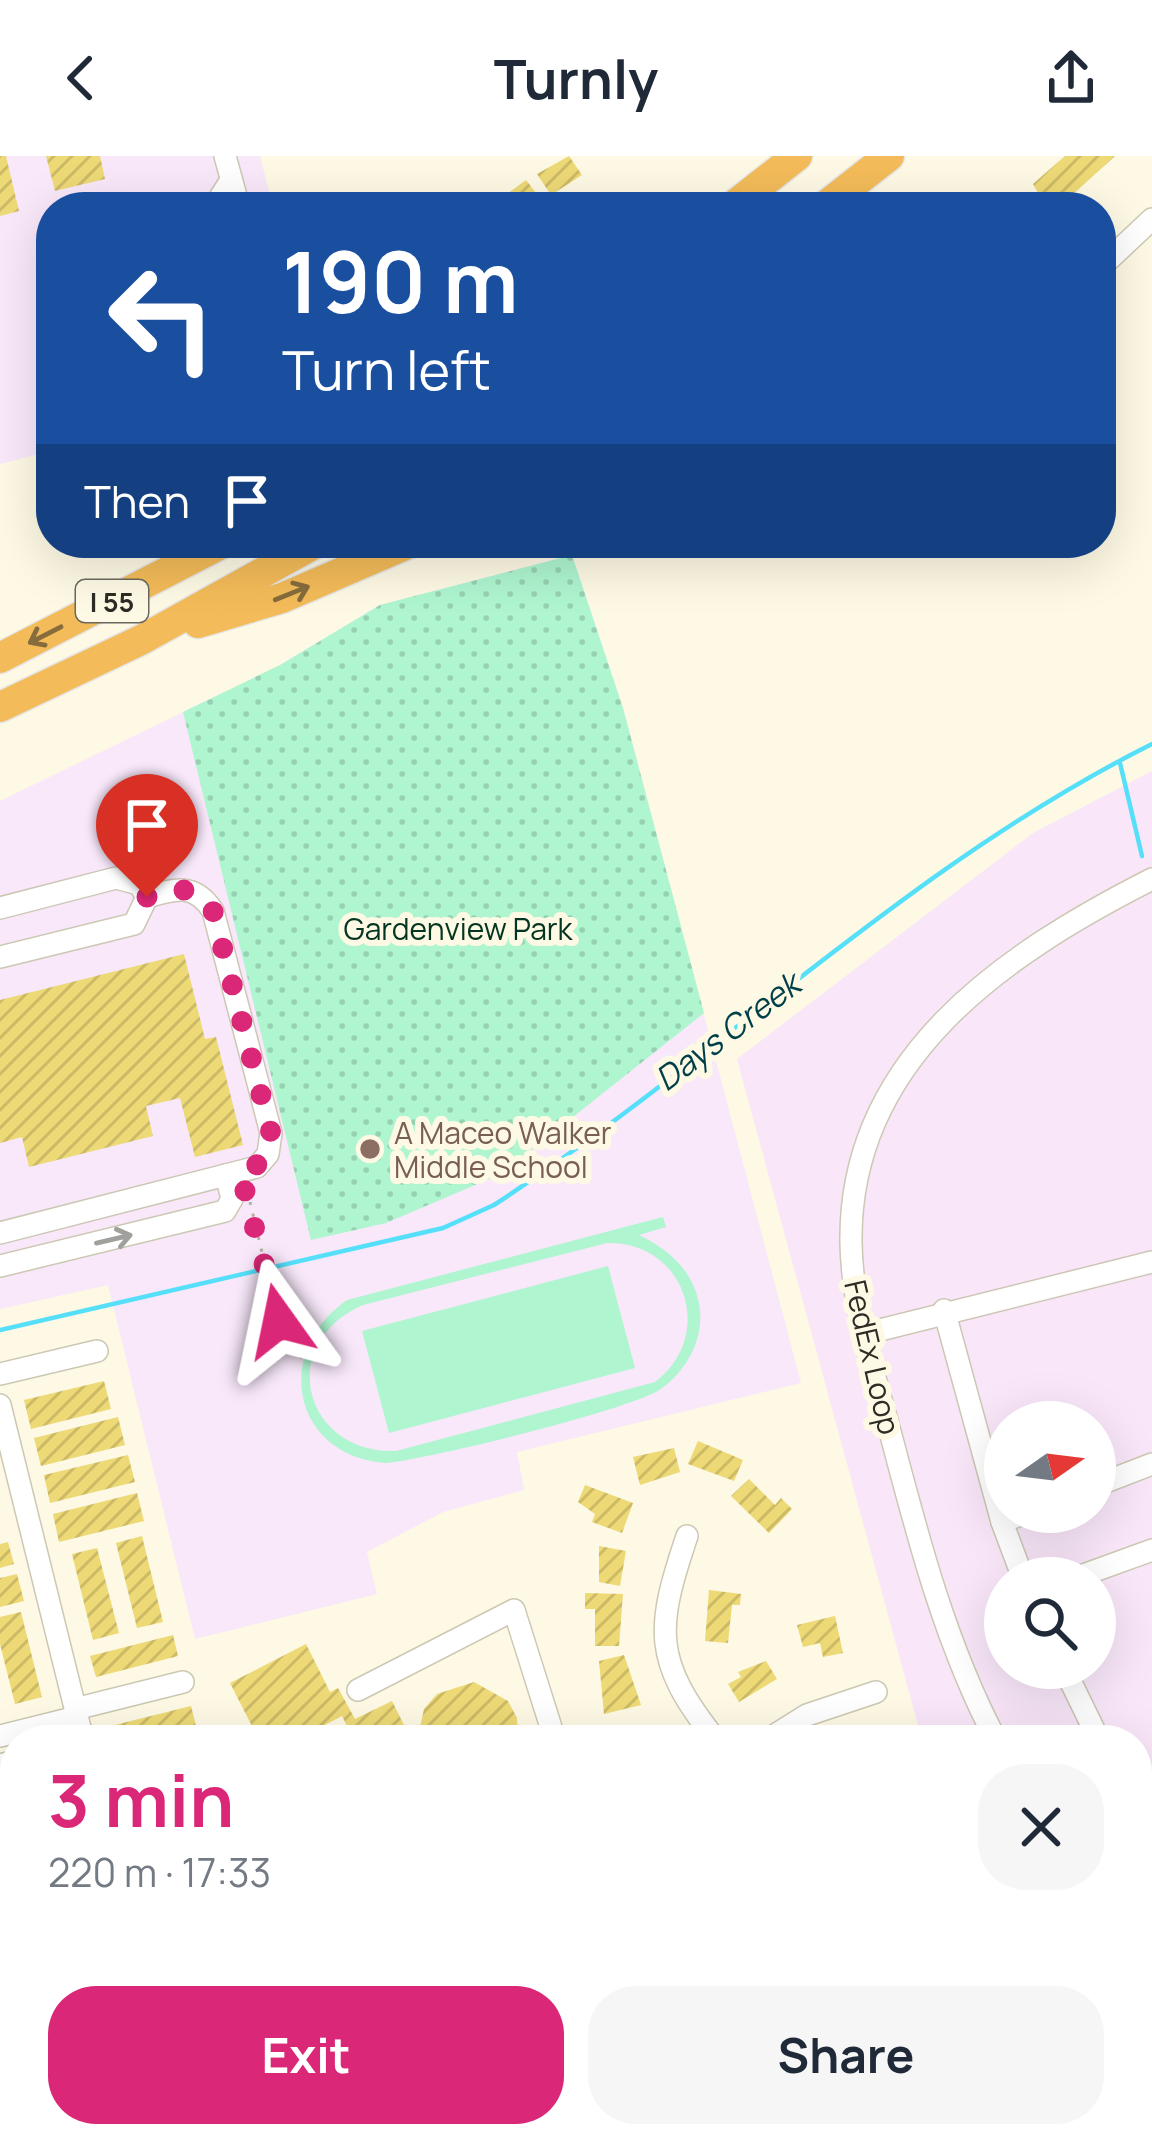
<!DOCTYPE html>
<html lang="en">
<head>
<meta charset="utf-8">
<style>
  body { margin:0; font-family:Manrope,sans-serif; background:#f6f6f7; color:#1f2937; height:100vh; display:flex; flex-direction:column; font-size:45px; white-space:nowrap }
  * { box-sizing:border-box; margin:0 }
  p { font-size:39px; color:#747a83 }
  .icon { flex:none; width:66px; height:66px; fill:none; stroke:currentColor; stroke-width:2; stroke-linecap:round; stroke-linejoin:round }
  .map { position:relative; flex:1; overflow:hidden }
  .details { position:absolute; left:0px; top:1569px; width:1152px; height:423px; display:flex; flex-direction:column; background:#fff; border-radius:48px 48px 0 0; box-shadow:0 12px 48px #0002 }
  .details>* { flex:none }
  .hud { position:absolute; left:36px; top:36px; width:1080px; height:366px; border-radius:48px; box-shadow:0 12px 48px #0002; background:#1a4fa0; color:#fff; overflow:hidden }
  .needle { width:78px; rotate:76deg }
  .controls { position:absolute; left:984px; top:1245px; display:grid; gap:24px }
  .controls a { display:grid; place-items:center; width:132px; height:132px; border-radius:50%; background:#fff; box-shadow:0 12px 48px #0002; font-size:60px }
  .pin { position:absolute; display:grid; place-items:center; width:102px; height:102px; color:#fff; margin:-123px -51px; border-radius:50% 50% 50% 0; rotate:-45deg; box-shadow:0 0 12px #0007 }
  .pin .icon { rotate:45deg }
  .me { position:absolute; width:132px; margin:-66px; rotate:348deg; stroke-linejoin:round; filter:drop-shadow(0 0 9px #0008) }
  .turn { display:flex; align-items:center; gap:42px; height:252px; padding:0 48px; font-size:54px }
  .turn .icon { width:156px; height:156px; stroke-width:2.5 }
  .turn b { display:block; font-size:84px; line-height:102px }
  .then { display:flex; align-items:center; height:114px; padding:0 48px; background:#0003; gap:24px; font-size:45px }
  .round { display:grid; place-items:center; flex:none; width:126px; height:126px; border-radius:48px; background:#f6f6f7 }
  .summary { display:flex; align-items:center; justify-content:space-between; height:204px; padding:0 48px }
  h1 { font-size:72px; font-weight:700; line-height:90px; color:#db2777 }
  .cta { display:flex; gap:24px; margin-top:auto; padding:24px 48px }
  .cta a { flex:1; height:138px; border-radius:48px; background:#db2777; color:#fff; font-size:48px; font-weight:700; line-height:138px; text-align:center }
  .cta a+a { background:#f6f6f7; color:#1f2937 }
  header { display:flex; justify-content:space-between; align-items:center; height:156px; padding:0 48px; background:#fff; font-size:54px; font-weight:700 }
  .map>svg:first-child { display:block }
  .commercial { fill:#f9e7f9; fill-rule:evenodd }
  .education { fill:#f8e8fa }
  .grass { fill:#aef5d0; fill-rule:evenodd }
  .park { fill:url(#park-dots) }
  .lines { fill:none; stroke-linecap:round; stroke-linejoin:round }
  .stream { stroke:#56dff9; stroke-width:4.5 }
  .building { fill:url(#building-hatch) }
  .minor-casing { stroke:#ccc8b4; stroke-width:24 }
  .major-casing { stroke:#e6e6e5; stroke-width:27 }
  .highway-casing { stroke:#e6e6e5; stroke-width:33 }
  .path { stroke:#b5b1a1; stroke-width:3; stroke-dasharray:3 9; stroke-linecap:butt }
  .minor { stroke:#fff; stroke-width:21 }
  .major { stroke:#f8d69b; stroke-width:24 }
  .highway { stroke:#f3bb59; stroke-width:30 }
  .oneway { stroke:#866c3c }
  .oneway2 { stroke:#a0a09c }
  .route { stroke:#db2777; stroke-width:21; stroke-dasharray:0 37.8 }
  .education-dot { fill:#8d6e63; stroke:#fdf9e4; stroke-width:4.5 }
  .labels { text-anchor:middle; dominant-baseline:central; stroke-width:12; stroke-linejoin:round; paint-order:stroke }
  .shield { fill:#fdf9e4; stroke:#6b695e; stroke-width:3 }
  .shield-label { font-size:27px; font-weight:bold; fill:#2d2b24 }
  .park-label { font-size:30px; fill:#043522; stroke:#fdf9e4 }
  .education-label { font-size:30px; fill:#785e54; stroke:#fdf9e4; text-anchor:start }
  .street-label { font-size:30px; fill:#2d2b24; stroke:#fdf9e4 }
  .water-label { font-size:33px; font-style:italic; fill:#003f4a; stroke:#fdf9e4 }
</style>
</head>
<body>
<header><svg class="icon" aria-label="back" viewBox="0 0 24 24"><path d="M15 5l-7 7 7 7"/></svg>Turnly<svg class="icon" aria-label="share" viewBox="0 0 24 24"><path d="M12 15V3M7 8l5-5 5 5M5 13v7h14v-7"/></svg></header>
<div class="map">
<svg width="1152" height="1990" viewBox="0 0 1152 1990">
  <defs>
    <pattern id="park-dots" width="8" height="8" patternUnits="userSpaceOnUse" patternTransform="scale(3)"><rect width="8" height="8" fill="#aef5d0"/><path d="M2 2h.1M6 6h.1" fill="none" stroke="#96d2b2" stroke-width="1.8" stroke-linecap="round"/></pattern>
    <pattern id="building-hatch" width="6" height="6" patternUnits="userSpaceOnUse" patternTransform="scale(3)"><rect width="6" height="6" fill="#edd976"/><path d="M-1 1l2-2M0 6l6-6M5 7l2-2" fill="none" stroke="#ccba66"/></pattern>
  </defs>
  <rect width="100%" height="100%" fill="#fdf9e4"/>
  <path class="commercial" d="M1152,615V1990H1032L1028,1977H1137V1584H922L737,903L1033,677ZM1005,1266H1095V1356H1005ZM1005,1422H1095V1512H1005Z"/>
  <g class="education">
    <polygon points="0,0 260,0 273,51 51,51 51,295 0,308"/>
    <polygon points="572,399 623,552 801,1227 517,1296 524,1334 443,1356 367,1396 377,1438 195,1483 108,1129 0,1153 0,645 280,509 380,449"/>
  </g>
  <g class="grass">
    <path d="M663,1061L666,1071L639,1079C670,1094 696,1117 700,1154C703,1185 686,1215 661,1233C630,1254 429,1303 385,1307C291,1299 273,1195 347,1144ZM607,1087C685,1085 717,1179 655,1226L396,1295C303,1298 275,1187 363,1149Z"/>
    <polygon points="608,1110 635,1212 389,1277 362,1175"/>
  </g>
  <polygon class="park" points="572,399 623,552 704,857 501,1018 386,1067 311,1084 183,556 280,509 380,449"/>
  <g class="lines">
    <g class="stream">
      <polyline points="1120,607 1142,700"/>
      <path d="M0,1174L443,1072L494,1049C719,902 910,709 1152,588"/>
    </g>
  </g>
  <g class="building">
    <polygon points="0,0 6,0 19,55 0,60"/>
    <polygon points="46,0 100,0 105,23 55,35"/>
    <polygon points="569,0 582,19 551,39 537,18"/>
    <polygon points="1065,0 1115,0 1059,51 1046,51 1033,28"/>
    <polygon points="526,24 536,37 523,46 526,51 489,51"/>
    <polygon points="184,798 205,883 216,881 243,989 195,1001 180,942 146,950 153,980 29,1011 22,981 0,987 0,844"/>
    <polygon points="104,1225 111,1253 31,1273 24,1244"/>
    <polygon points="118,1261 125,1289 41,1310 34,1282"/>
    <polygon points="698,1285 743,1304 734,1325 688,1308"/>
    <polygon points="674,1292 680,1316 640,1329 633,1301"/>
    <polygon points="128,1299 135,1326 50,1347 44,1319"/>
    <polygon points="749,1323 775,1349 781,1342 792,1353 769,1377 731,1340"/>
    <polygon points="585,1329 633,1347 622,1377 592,1366 595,1358 578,1346"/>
    <polygon points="137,1337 144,1365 59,1386 53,1358"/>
    <polygon points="142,1380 163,1466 137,1472 116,1387"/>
    <polygon points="8,1386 14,1408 0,1412 0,1388"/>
    <polygon points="599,1390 626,1395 620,1430 599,1426"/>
    <polygon points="97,1392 119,1477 93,1484 72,1398"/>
    <polygon points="17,1418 24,1445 0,1451 0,1422"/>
    <polygon points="709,1434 741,1438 740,1449 732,1449 728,1487 705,1485"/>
    <polygon points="585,1437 623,1438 619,1490 595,1490 595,1453 585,1453"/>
    <polygon points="21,1456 42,1541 15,1548 0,1488 0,1461"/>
    <polygon points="835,1460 843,1497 823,1501 820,1487 803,1491 797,1469"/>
    <polygon points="173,1479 178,1500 96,1521 90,1500"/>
    <polygon points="306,1488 330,1536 338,1532 355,1563 392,1545 410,1581 419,1576 424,1553 437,1538 474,1526 508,1545 517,1562 518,1584 354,1584 342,1560 296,1584 259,1584 230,1527"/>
    <polygon points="624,1499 641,1549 604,1558 599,1505"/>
    <polygon points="766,1505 777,1523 739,1546 728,1528 741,1521 738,1516"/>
    <polygon points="191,1550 197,1574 156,1584 110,1584 107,1571"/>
    <polygon points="659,1571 665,1584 631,1584 646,1576"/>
    <polygon points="15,1636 15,1731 13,1731 0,1678 0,1640"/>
    <polygon points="321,1977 349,1977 355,1984 362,1977 378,1987 320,1990 315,1986"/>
    <polygon points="495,1977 522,1977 515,1988 506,1983 502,1990 492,1983"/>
    <polygon points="527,1977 543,1977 563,1990 519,1990"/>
    <polygon points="699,1977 741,1977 748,1982 743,1990 716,1990"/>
    <polygon points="827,1977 830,1988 824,1990 806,1990 799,1979"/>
  </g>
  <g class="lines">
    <g class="minor-casing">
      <g id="minor">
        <polyline points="225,0 239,51"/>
        <polyline points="214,51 231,24"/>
        <polyline points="1101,111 1152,63"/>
        <polyline points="0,752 116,722 139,728 147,741"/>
        <polyline points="0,801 134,768 147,741"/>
        <path d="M0,1077L257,1011L268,998L271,977L213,755C195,727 176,732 147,741"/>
        <polyline points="0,1110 225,1055 232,1043 226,1019"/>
        <polyline points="944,1154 1002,1366 1023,1422"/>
        <polyline points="864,1178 1152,1106"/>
        <polyline points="0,1218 97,1195"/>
        <polyline points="0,1249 83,1584"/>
        <polyline points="1095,1330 1152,1308"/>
        <polyline points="1002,1366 1028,1356"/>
        <path d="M687,1380C656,1472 652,1504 716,1584"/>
        <polyline points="1075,1422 1152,1394"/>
        <polyline points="1064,1512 1099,1584"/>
        <polyline points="358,1534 514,1454 555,1584"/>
        <polyline points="75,1553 183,1526"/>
        <polyline points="0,1580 77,1561"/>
        <polyline points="767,1584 807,1559 876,1536"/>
        <path d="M996,1584C946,1489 919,1386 892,1283C875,1219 852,1153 851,1087C848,903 1004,798 1152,723"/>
        <polyline points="0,1609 15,1605"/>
        <polyline points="1137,1640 1152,1631"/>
        <polyline points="1137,1658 1152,1677"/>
        <polyline points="1137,1803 1152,1820"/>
        <polyline points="217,1977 237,1990"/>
        <polyline points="623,1977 644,1990"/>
        <polyline points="866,1977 869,1990"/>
        <polyline points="110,1990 158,1977"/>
      </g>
    </g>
    <g class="major-casing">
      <polyline id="major" points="0,1943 13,1990"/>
    </g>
    <g class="highway-casing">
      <g id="highway">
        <polyline points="732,51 797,0"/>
        <polyline points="824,51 889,0"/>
        <polyline points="198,467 282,442 410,387"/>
        <polyline points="0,502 223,387"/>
        <polyline points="0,551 141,484 316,387"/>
      </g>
    </g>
    <polyline class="path" points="250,1046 285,1193 303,1202"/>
    <use href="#minor" class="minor"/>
    <use href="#major" class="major"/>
    <use href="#highway" class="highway"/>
  </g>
  <defs><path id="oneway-shaft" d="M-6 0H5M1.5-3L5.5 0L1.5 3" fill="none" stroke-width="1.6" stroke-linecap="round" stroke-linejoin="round" transform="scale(3)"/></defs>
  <g class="oneway">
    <use href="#oneway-shaft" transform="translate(292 437) rotate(-22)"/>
    <use href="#oneway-shaft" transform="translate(45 479) rotate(153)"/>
  </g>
  <use class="oneway2" href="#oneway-shaft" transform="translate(114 1083) rotate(-13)"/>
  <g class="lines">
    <path class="route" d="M147,741C176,732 195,727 213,755L271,977C268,999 263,1010 240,1016L279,1165"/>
  </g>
  <circle class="education-dot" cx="370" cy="993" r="12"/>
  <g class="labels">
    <rect class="shield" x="76" y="424" width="72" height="42" rx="9"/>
    <g class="shield-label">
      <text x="112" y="445">I 55</text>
    </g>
    <g class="park-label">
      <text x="458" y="772">Gardenview Park</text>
    </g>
    <g class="education-label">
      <text x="394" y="976">A Maceo Walker<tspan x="394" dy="34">Middle School</tspan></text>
    </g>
    <g class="street-label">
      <text transform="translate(873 1201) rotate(77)">FedEx Loop</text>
    </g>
    <g class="water-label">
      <text transform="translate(727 875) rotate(-37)">Days Creek</text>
    </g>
  </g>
</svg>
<div class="controls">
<a><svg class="needle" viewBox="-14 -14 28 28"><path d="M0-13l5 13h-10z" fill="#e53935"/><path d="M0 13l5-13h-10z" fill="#747a83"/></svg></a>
<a><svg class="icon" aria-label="search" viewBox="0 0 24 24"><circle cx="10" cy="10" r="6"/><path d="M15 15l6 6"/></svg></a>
</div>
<div class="pin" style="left:147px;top:741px;background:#d93025"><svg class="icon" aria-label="arrive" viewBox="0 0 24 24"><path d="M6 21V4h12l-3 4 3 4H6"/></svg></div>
<svg class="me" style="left:279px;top:1165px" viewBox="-20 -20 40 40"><path d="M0-17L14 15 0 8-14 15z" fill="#db2777" stroke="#fff" stroke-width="4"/></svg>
<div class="hud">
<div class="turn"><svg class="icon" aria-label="left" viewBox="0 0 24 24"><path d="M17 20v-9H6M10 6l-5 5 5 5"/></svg><div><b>190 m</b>Turn left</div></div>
<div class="then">Then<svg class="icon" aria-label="arrive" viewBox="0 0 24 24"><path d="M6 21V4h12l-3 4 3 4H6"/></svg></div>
</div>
<section class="details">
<div class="summary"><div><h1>3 min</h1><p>220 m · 17:33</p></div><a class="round"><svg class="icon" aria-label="close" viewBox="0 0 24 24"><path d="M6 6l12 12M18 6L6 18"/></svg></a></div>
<div class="cta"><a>Exit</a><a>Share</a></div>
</section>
</div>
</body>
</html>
